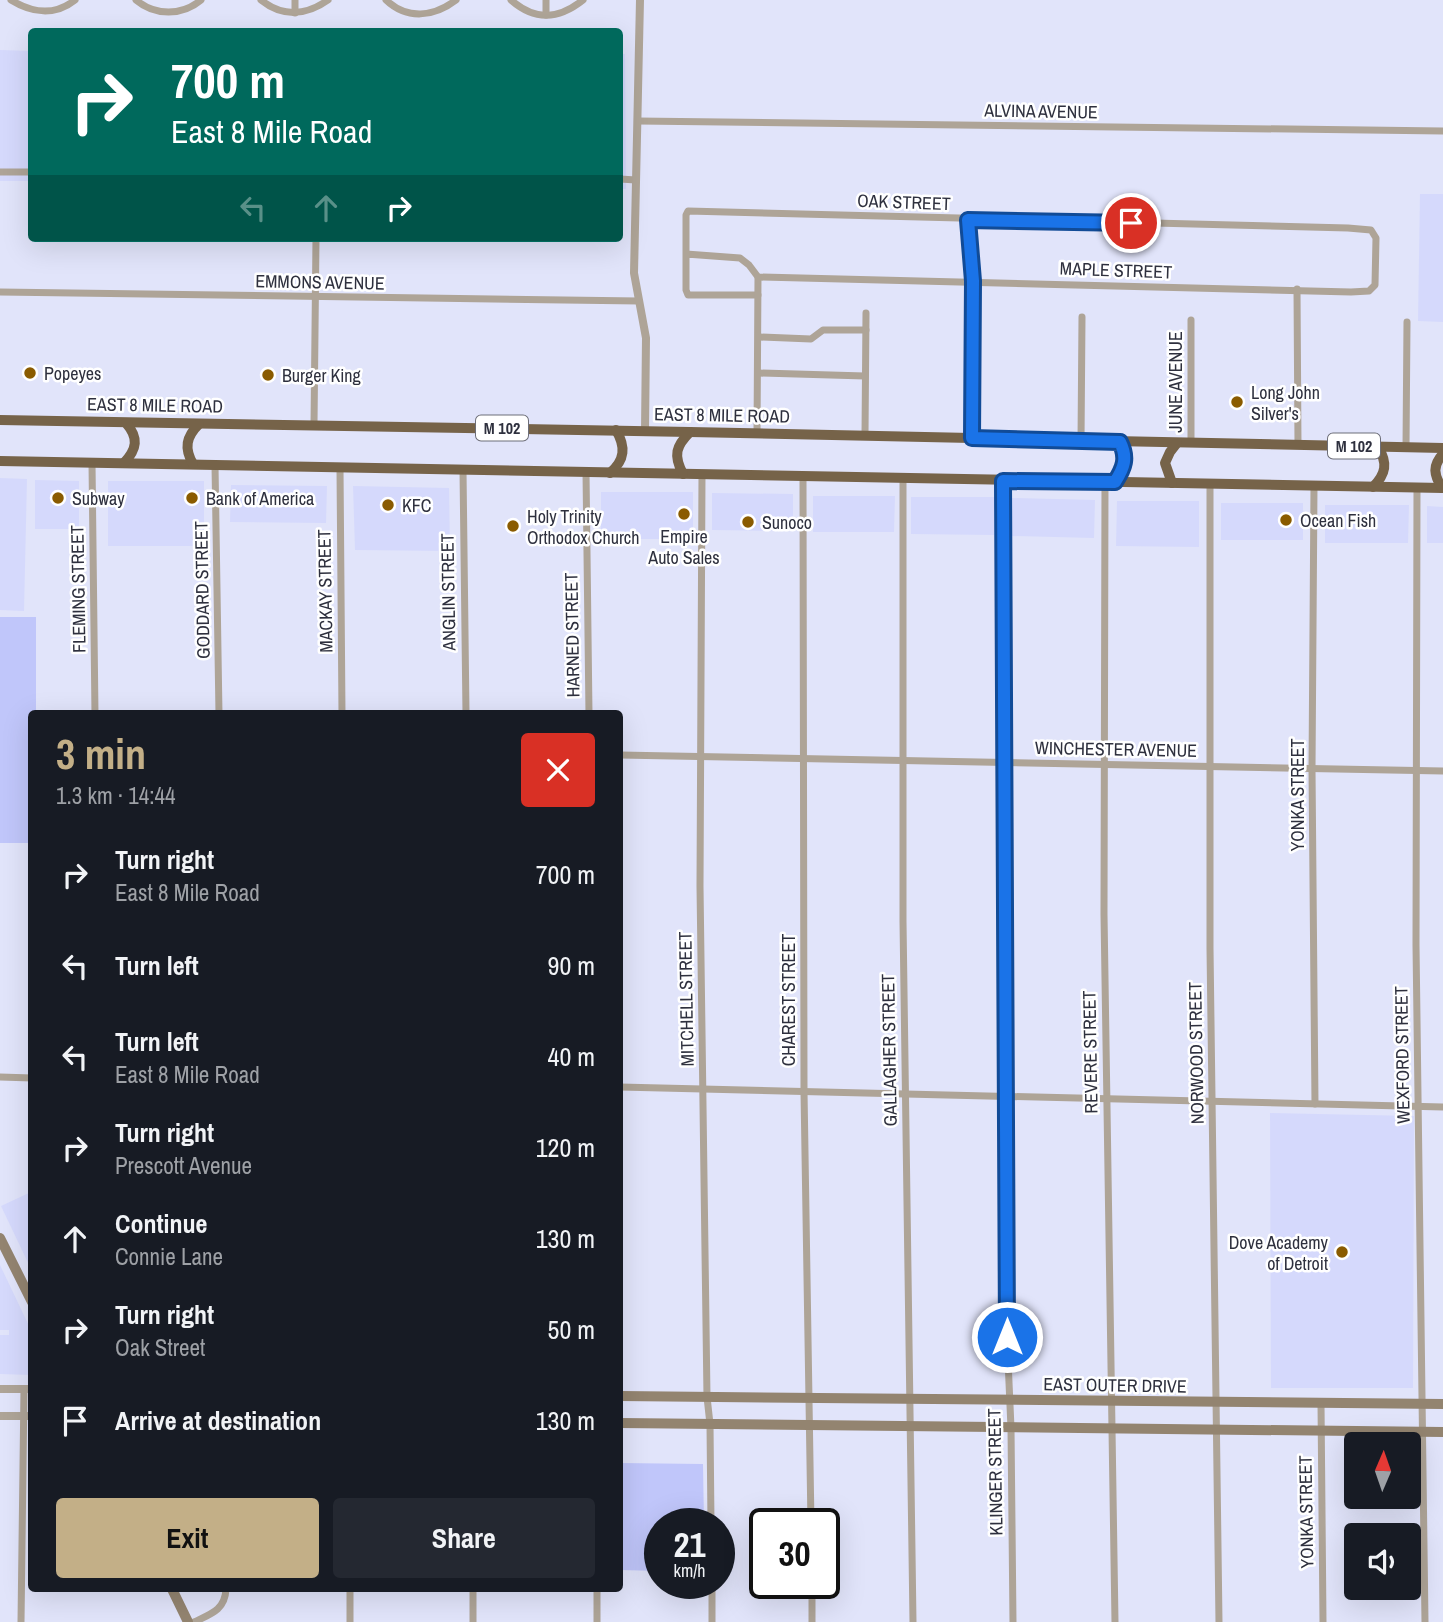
<!DOCTYPE html>
<html lang="en">
<head>
<meta charset="utf-8">
<style>
  body { margin:0; font-family:"Archivo Narrow",sans-serif; background:#242831; color:#f1f3f6; height:100vh; display:flex; flex-direction:column; font-size:26px; white-space:nowrap }
  * { box-sizing:border-box; margin:0 }
  p { font-size:23px; color:#9ea1a6 }
  .icon { flex:none; width:38px; height:38px; fill:none; stroke:currentColor; stroke-width:2; stroke-linecap:round; stroke-linejoin:round }
  .map { position:relative; flex:1; overflow:hidden }
  .panel { position:absolute; left:28px; top:710px; width:595px; height:882px; display:flex; flex-direction:column; background:#171b24; border-radius:7px; box-shadow:0 7px 28px #0002 }
  .panel>* { flex:none }
  .hud { position:absolute; left:28px; top:28px; width:595px; height:214px; border-radius:7px; box-shadow:0 7px 28px #0002; background:#00695c; color:#fff; overflow:hidden }
  .needle { width:46px; rotate:2deg }
  .fabs { position:absolute; left:1344px; top:1432px; display:grid; gap:14px }
  .fabs a { display:grid; place-items:center; width:77px; height:77px; border-radius:7px; background:#171b24; box-shadow:0 7px 28px #0002; font-size:35px }
  .speed { position:absolute; left:644px; top:1508px; display:flex; gap:14px; font-size:35px; font-weight:700; text-align:center }
  .speed>* { display:grid; place-content:center; width:91px; height:91px; border-radius:50%; background:#171b24; box-shadow:0 7px 28px #0002; line-height:1 }
  .speed small { font-size:18px; font-weight:400 }
  .speed .limit { border:4px solid #111; border-radius:10px; background:#fff; color:#111 }
  .pin { position:absolute; display:grid; place-items:center; width:60px; height:60px; color:#fff; margin:-30px; border:4px solid #fff; border-radius:50%; box-shadow:0 2px 7px #0007 }
  .me { position:absolute; width:77px; margin:-38px; rotate:0deg; stroke-linejoin:round; filter:drop-shadow(0 0 5px #0008) }
  .turn { display:flex; align-items:center; gap:24px; height:147px; padding:0 28px; font-size:32px }
  .turn .icon { width:91px; height:91px; stroke-width:2.5 }
  .turn b { display:block; font-size:49px; line-height:60px }
  .lanes { display:flex; align-items:center; height:66px; padding:0 28px; background:#0003; justify-content:center; gap:35px; direction:ltr }
  .lanes .off { opacity:.35 }
  .round { display:grid; place-items:center; flex:none; width:74px; height:74px; border-radius:7px; background:#242831 }
  .summary { display:flex; align-items:center; justify-content:space-between; height:119px; padding:0 28px }
  h1 { font-size:42px; font-weight:800; line-height:52px; color:#c3af87 }
  .button { display:flex; gap:14px; margin-top:auto; padding:14px 28px }
  .button a { flex:1; height:80px; border-radius:7px; background:#c3af87; color:#111; font-size:28px; font-weight:800; line-height:80px; text-align:center }
  .button a+a { background:#242831; color:#f1f3f6 }
  ul { padding:0; list-style:none }
  li { display:flex; align-items:center; gap:21px; height:91px; padding:0 28px }
  li div { flex:1 }
  li b { display:block; font-size:26px }
  li em { font-style:normal }
  .map>svg:first-child { display:block }
  .built { fill:#d5d9fc }
  .green { fill:#c0c6fa }
  .lines { fill:none; stroke-linecap:round; stroke-linejoin:round }
  .minor { stroke:#aea497; stroke-width:7 }
  .tertiary { stroke:#aea497; stroke-width:8 }
  .secondary { stroke:#938470; stroke-width:10 }
  .trunk { stroke:#766349; stroke-width:10 }
  .route-casing { stroke:#114b97; stroke-width:18 }
  .route { stroke:#1a73e8; stroke-width:12 }
  .poi-dot { fill:#8a5b00; stroke:#fff; stroke-width:2.5 }
  .labels { text-anchor:middle; dominant-baseline:central; stroke-width:5; stroke-linejoin:round; paint-order:stroke }
  .shield { fill:#fff; stroke:#6d6e78; stroke-width:2 }
  .shield-label { font-size:16px; font-weight:bold; fill:#2e303e }
  .street-label { font-size:18px; fill:#2e303e; stroke:#fff }
  .poi-label { font-size:18px; fill:#2e303e; stroke:#fff; text-anchor:start }
</style>
</head>
<body>
<div class="map">
<svg width="1443" height="1622" viewBox="0 0 1443 1622">
  <rect width="100%" height="100%" fill="#e1e4fa"/>
  <g class="built">
    <polygon points="0,50 31,51 31,181 0,181"/>
    <polygon points="620,54 625,54 626,189 620,189"/>
    <polygon points="1420,194 1443,194 1443,322 1418,321"/>
    <polygon points="0,478 27,479 24,611 0,610"/>
    <polygon points="35,480 79,481 79,529 35,529"/>
    <rect x="108" y="481" width="96" height="65"/>
    <polygon points="231,485 327,486 326,523 230,522"/>
    <polygon points="353,486 449,488 450,551 355,550"/>
    <rect x="601" y="492" width="92" height="47"/>
    <polygon points="712,493 793,494 793,531 712,530"/>
    <polygon points="813,496 895,496 894,532 813,532"/>
    <polygon points="911,497 994,497 994,535 911,534"/>
    <polygon points="1012,498 1095,500 1094,538 1011,536"/>
    <polygon points="1117,501 1199,501 1199,547 1116,546"/>
    <rect x="1221" y="503" width="82" height="37"/>
    <polygon points="1325,505 1409,505 1408,543 1325,543"/>
    <polygon points="1427,506 1443,507 1443,543 1427,543"/>
    <polygon points="1270,1113 1414,1116 1413,1388 1271,1388"/>
    <polygon points="31,1192 31,1269 1,1206"/>
    <polygon points="0,1265 31,1330 31,1375 0,1374 0,1335 9,1335 9,1330 0,1330"/>
  </g>
  <g class="green">
    <polygon points="0,617 36,617 36,714 32,714 31,843 0,843"/>
    <polygon points="620,1463 703,1464 704,1524 660,1524 660,1571 620,1570"/>
  </g>
  <g class="lines">
    <g class="minor">
      <path d="M11,0C32,13 55,16 75,0"/>
      <path d="M136,0C155,16 182,16 201,0"/>
      <path d="M261,0C282,17 306,16 328,0"/>
      <path d="M386,0C407,20 434,17 456,0"/>
      <path d="M511,0C535,21 558,20 583,0"/>
      <polyline points="295,13 295,0"/>
      <polyline points="546,15 546,0"/>
      <polyline points="638,121 1443,131"/>
      <polyline points="0,172 32,172"/>
      <polyline points="620,179 636,180"/>
      <polyline points="968,220 973,281 972,438"/>
      <polyline points="686,254 740,258 749,265 758,277 1351,292 1369,291 1375,285 1376,238 1371,230 1348,228 688,211 686,215 686,290 688,295 758,295"/>
      <polyline points="1297,289 1298,445"/>
      <polyline points="0,292 639,301"/>
      <polyline points="759,337 811,339 823,330 866,330"/>
      <polyline points="758,373 865,376"/>
      <polyline points="314,425 316,238"/>
      <polyline points="757,433 758,277"/>
      <polyline points="865,435 866,313"/>
      <polyline points="1081,441 1082,317"/>
      <polyline points="1191,443 1191,320"/>
      <polyline points="1406,447 1407,322"/>
      <polyline points="92,463 95,714"/>
      <polyline points="215,465 219,714"/>
      <polyline points="340,468 342,714"/>
      <polyline points="463,470 466,714"/>
      <polyline points="586,472 589,714"/>
      <polyline points="702,474 700,886 707,1397 710,1424 711,1524"/>
      <polyline points="803,476 804,1091 811,1524"/>
      <polyline points="903,479 903,921 913,1622"/>
      <polyline points="1003,481 1007,1337 1011,1428 1013,1622"/>
      <polyline points="1105,482 1104,914 1115,1622"/>
      <polyline points="1210,484 1210,948 1219,1622"/>
      <polyline points="1314,486 1312,769 1315,1104"/>
      <polyline points="1417,488 1416,945 1425,1622"/>
      <polyline points="620,755 1443,771"/>
      <polyline points="0,1077 32,1078"/>
      <polyline points="620,1087 1443,1107"/>
      <polyline points="1321,1403 1323,1622"/>
      <polyline points="712,1584 712,1622"/>
      <polyline points="812,1584 812,1622"/>
      <polyline points="21,1622 24,1389"/>
      <path d="M194,1622C211,1614 225,1610 226,1589"/>
      <polyline points="350,1622 350,1589"/>
      <polyline points="473,1622 473,1589"/>
      <polyline points="597,1622 597,1589"/>
    </g>
    <g class="tertiary">
      <polyline points="640,0 634,273 646,338 645,431"/>
      <polyline points="0,1389 32,1389"/>
      <polyline points="0,1416 32,1416"/>
    </g>
    <g class="secondary">
      <polyline points="0,1238 32,1302"/>
      <polyline points="620,1396 1443,1404"/>
      <polyline points="620,1423 1443,1432"/>
      <polyline points="172,1589 188,1622"/>
    </g>
    <g class="trunk">
      <polyline points="0,420 690,432 1443,448"/>
      <polyline points="0,461 1443,488"/>
      <path d="M124,463C137,449 139,438 126,423"/>
      <path d="M193,464C184,448 186,437 199,424"/>
      <path d="M610,473C625,460 626,447 616,430"/>
      <path d="M683,474C673,455 676,446 690,432"/>
      <path d="M1115,482C1124,468 1128,458 1120,442"/>
      <polyline points="1172,483 1165,463 1170,452 1177,443"/>
      <path d="M1373,487C1386,474 1388,463 1378,447"/>
      <path d="M1442,488C1434,475 1432,466 1443,454"/>
    </g>
  </g>
  <g class="lines">
    <g class="route-casing">
      <path id="route" d="M1007,1337L1003,481L1115,482C1124,468 1128,458 1120,442L972,438L973,281L968,220L1131,223"/>
    </g>
    <use href="#route" class="route"/>
  </g>
  <g class="poi-dot">
    <circle cx="30" cy="373" r="7"/>
    <circle cx="268" cy="375" r="7"/>
    <circle cx="1237" cy="402" r="7"/>
    <circle cx="58" cy="498" r="7"/>
    <circle cx="192" cy="498" r="7"/>
    <circle cx="388" cy="505" r="7"/>
    <circle cx="684" cy="514" r="7"/>
    <circle cx="1286" cy="520" r="7"/>
    <circle cx="748" cy="522" r="7"/>
    <circle cx="513" cy="526" r="7"/>
    <circle cx="1342" cy="1252" r="7"/>
  </g>
  <g class="labels">
    <g class="shield">
      <rect x="476" y="415.5" width="52" height="25" rx="5"/>
      <rect x="1328" y="433.5" width="52" height="25" rx="5"/>
    </g>
    <g class="shield-label">
      <text x="502" y="428">M 102</text>
      <text x="1354" y="446">M 102</text>
    </g>
    <g class="street-label">
      <text transform="translate(1041 111) rotate(1)">ALVINA AVENUE</text>
      <text transform="translate(904 202) rotate(2)">OAK STREET</text>
      <text transform="translate(1116 270) rotate(2)">MAPLE STREET</text>
      <text transform="translate(320 282) rotate(1)">EMMONS AVENUE</text>
      <text transform="translate(1175 382) rotate(-90)">JUNE AVENUE</text>
      <text transform="translate(155 405) rotate(1)">EAST 8 MILE ROAD</text>
      <text transform="translate(722 415) rotate(1)">EAST 8 MILE ROAD</text>
      <text transform="translate(78 589) rotate(-91)">FLEMING STREET</text>
      <text transform="translate(202 590) rotate(-91)">GODDARD STREET</text>
      <text transform="translate(325 591) rotate(-91)">MACKAY STREET</text>
      <text transform="translate(448 592) rotate(-91)">ANGLIN STREET</text>
      <text transform="translate(572 635) rotate(-91)">HARNED STREET</text>
      <text transform="translate(1116 749) rotate(1)">WINCHESTER AVENUE</text>
      <text transform="translate(1297 795) rotate(-90)">YONKA STREET</text>
      <text transform="translate(686 999) rotate(-91)">MITCHELL STREET</text>
      <text transform="translate(788 1000) rotate(-90)">CHAREST STREET</text>
      <text transform="translate(889 1050) rotate(-91)">GALLAGHER STREET</text>
      <text transform="translate(1090 1052) rotate(-91)">REVERE STREET</text>
      <text transform="translate(1196 1053) rotate(-91)">NORWOOD STREET</text>
      <text transform="translate(1402 1055) rotate(-91)">WEXFORD STREET</text>
      <text transform="translate(1115 1385) rotate(1)">EAST OUTER DRIVE</text>
      <text transform="translate(995 1472) rotate(-91)">KLINGER STREET</text>
      <text transform="translate(1306 1512) rotate(-91)">YONKA STREET</text>
    </g>
    <g class="poi-label">
      <text x="44" y="373">Popeyes</text>
      <text x="282" y="375">Burger King</text>
      <text x="1251" y="392">Long John<tspan x="1251" dy="21">Silver's</tspan></text>
      <text x="72" y="498">Subway</text>
      <text x="206" y="498">Bank of America</text>
      <text x="402" y="505">KFC</text>
      <text x="527" y="516">Holy Trinity<tspan x="527" dy="21">Orthodox Church</tspan></text>
      <text x="1300" y="520">Ocean Fish</text>
      <text x="762" y="522">Sunoco</text>
      <text x="684" y="536" text-anchor="middle">Empire<tspan x="684" dy="21">Auto Sales</tspan></text>
      <text x="1328" y="1242" text-anchor="end">Dove Academy<tspan x="1328" dy="21">of Detroit</tspan></text>
    </g>
  </g>
</svg>
<div class="fabs">
<a><svg class="needle" viewBox="-14 -14 28 28"><path d="M0-13l5 13h-10z" fill="#e53935"/><path d="M0 13l5-13h-10z" fill="#9ea1a6"/></svg></a>
<a><svg class="icon" aria-label="sound" viewBox="0 0 24 24"><path d="M4 9h4l5-4v14l-5-4H4zM17 9q2 3 0 6"/></svg></a>
</div>
<div class="speed"><div>21<small>km/h</small></div><div class="limit">30</div></div>
<div class="pin" style="left:1131px;top:223px;background:#d93025"><svg class="icon" aria-label="arrive" viewBox="0 0 24 24"><path d="M6 21V4h12l-3 4 3 4H6"/></svg></div>
<svg class="me" style="left:1007px;top:1337px" viewBox="-20 -20 40 40"><circle r="17" fill="#1a73e8" stroke="#fff" stroke-width="3"/><path d="M0-11L8 9 0 5-8 9z" fill="#fff"/></svg>
<div class="hud">
<div class="turn"><svg class="icon" aria-label="right" viewBox="0 0 24 24"><path d="M7 20v-9h11M14 6l5 5-5 5"/></svg><div><b>700 m</b>East 8 Mile Road</div></div>
<div class="lanes"><svg class="icon off" aria-label="left" viewBox="0 0 24 24"><path d="M17 20v-9H6M10 6l-5 5 5 5"/></svg><svg class="icon off" aria-label="ahead" viewBox="0 0 24 24"><path d="M12 20V5M6 11l6-6 6 6"/></svg><svg class="icon" aria-label="right" viewBox="0 0 24 24"><path d="M7 20v-9h11M14 6l5 5-5 5"/></svg></div>
</div>
<section class="panel">
<div class="summary"><div><h1>3 min</h1><p>1.3 km · 14:44</p></div><a class="round" style="background:#d93025;color:#fff"><svg class="icon" aria-label="close" viewBox="0 0 24 24"><path d="M6 6l12 12M18 6L6 18"/></svg></a></div>
<ul>
<li><svg class="icon" aria-label="right" viewBox="0 0 24 24"><path d="M7 20v-9h11M14 6l5 5-5 5"/></svg><div><b>Turn right</b><p>East 8 Mile Road</p></div><em>700 m</em></li>
<li><svg class="icon" aria-label="left" viewBox="0 0 24 24"><path d="M17 20v-9H6M10 6l-5 5 5 5"/></svg><div><b>Turn left</b></div><em>90 m</em></li>
<li><svg class="icon" aria-label="left" viewBox="0 0 24 24"><path d="M17 20v-9H6M10 6l-5 5 5 5"/></svg><div><b>Turn left</b><p>East 8 Mile Road</p></div><em>40 m</em></li>
<li><svg class="icon" aria-label="right" viewBox="0 0 24 24"><path d="M7 20v-9h11M14 6l5 5-5 5"/></svg><div><b>Turn right</b><p>Prescott Avenue</p></div><em>120 m</em></li>
<li><svg class="icon" aria-label="ahead" viewBox="0 0 24 24"><path d="M12 20V5M6 11l6-6 6 6"/></svg><div><b>Continue</b><p>Connie Lane</p></div><em>130 m</em></li>
<li><svg class="icon" aria-label="right" viewBox="0 0 24 24"><path d="M7 20v-9h11M14 6l5 5-5 5"/></svg><div><b>Turn right</b><p>Oak Street</p></div><em>50 m</em></li>
<li><svg class="icon" aria-label="arrive" viewBox="0 0 24 24"><path d="M6 21V4h12l-3 4 3 4H6"/></svg><div><b>Arrive at destination</b></div><em>130 m</em></li>
</ul>
<div class="button"><a>Exit</a><a>Share</a></div>
</section>
</div>
</body>
</html>
